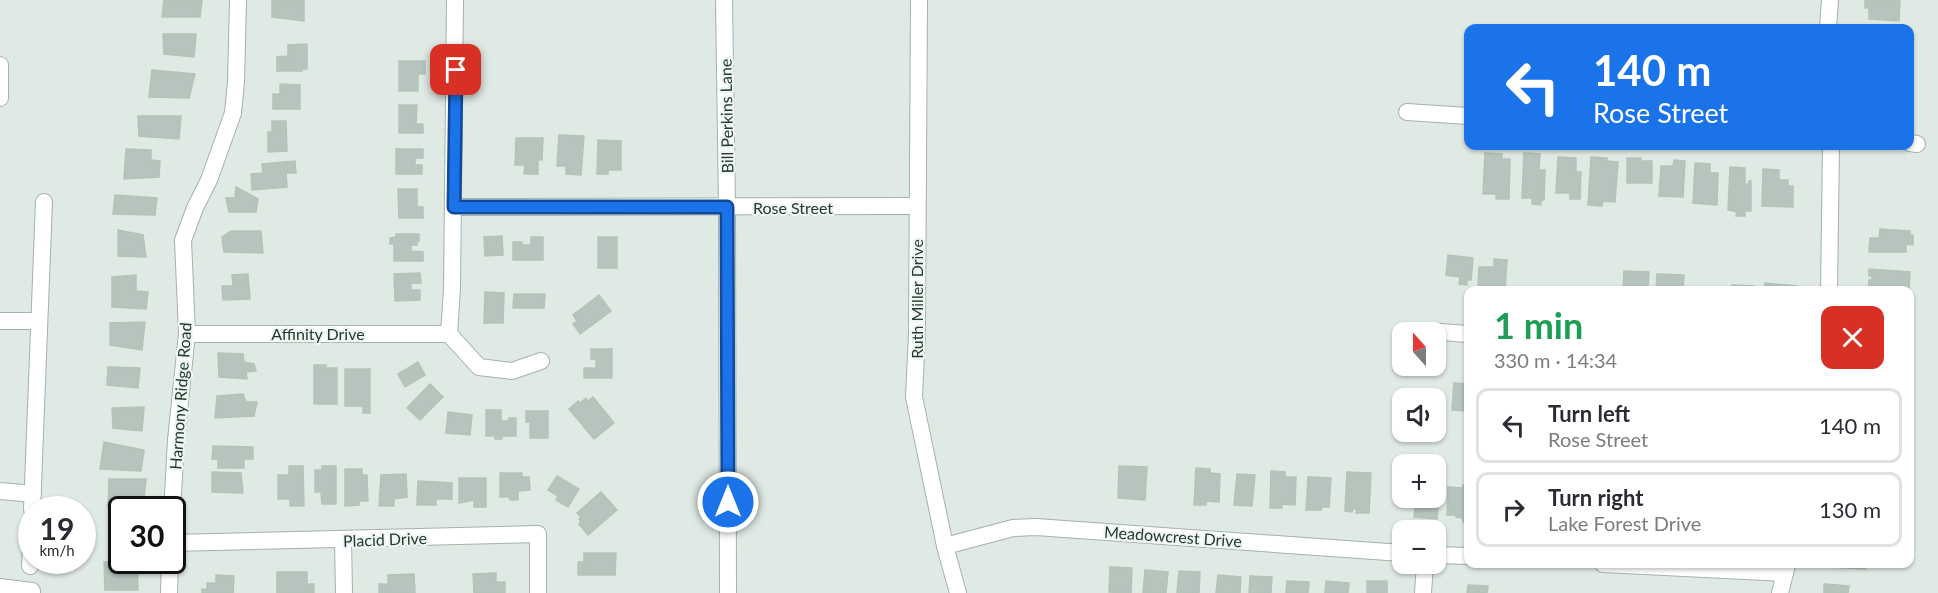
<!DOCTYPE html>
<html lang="en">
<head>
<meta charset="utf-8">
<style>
  body { margin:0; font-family:Lato,sans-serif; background:#f2f2f3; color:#2b2b33; height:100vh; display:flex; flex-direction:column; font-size:22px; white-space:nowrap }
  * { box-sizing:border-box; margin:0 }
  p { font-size:20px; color:#7c7c81 }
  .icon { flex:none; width:33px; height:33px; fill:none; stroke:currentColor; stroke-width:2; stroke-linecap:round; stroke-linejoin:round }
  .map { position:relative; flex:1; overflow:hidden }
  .panel { position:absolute; left:1464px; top:286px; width:450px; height:282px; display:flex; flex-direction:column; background:#fff; border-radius:12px; box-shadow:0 2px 4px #0004 }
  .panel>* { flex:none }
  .guide { position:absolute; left:1464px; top:24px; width:450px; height:126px; border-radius:12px; box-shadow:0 2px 4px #0004; background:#1a73e8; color:#fff; overflow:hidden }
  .needle { width:39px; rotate:339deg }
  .buttons { position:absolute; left:1392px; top:322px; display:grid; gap:12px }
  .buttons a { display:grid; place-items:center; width:54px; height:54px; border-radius:12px; background:#fff; box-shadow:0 2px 4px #0004; font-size:30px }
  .speed { position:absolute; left:18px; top:496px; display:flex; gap:12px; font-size:30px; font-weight:700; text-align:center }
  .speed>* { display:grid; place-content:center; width:78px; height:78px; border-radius:50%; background:#fff; box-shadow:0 2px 4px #0004; line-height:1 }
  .speed small { font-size:15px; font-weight:400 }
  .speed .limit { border:3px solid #111; border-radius:9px; background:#fff; color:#111 }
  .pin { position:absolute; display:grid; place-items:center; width:51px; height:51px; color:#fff; margin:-26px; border-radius:12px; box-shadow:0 3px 9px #0006 }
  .me { position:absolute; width:66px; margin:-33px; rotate:0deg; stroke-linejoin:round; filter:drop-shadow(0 0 4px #0008) }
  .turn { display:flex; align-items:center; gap:21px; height:126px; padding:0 30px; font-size:27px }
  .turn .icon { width:78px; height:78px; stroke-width:2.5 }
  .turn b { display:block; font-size:42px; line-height:51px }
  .round { display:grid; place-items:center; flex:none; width:63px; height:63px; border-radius:12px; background:#f2f2f3 }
  .headline { display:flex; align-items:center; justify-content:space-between; height:102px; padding:0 30px }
  h1 { font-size:36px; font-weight:700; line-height:45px; color:#1e9e55 }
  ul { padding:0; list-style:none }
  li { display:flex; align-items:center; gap:18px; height:75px; margin:0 12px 9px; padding:0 18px; border:3px solid #e1e1e2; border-radius:12px }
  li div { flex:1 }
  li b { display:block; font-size:22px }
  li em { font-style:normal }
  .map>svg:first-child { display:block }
  .building { fill:#b5c5bd; stroke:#b3c3ba; stroke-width:1.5 }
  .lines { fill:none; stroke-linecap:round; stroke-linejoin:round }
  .street-casing { stroke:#a3b2aa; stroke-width:18 }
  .street { stroke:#fff; stroke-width:16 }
  .route-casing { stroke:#114b97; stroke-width:15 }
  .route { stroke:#1a73e8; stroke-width:10 }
  .labels { text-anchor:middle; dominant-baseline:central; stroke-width:4.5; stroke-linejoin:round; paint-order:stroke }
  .street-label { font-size:16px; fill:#223a2f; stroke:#f0f7f3 }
</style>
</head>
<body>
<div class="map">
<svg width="1938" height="593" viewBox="0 0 1938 593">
  <rect width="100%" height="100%" fill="#e0eae4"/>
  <g class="building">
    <polygon points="164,0 202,0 200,17 162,17"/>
    <polygon points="272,0 304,0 304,21 272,17"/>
    <polygon points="1865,0 1900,0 1899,21 1869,19 1869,8 1865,8"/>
    <polygon points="163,34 196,34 194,57 164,54"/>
    <polygon points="307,44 307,69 302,69 302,71 277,71 277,57 288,56 288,45"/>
    <polygon points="399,61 425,61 425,74 418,74 418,91 399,91"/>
    <polygon points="152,70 195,74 189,98 149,97"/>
    <polygon points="280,84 300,85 300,109 273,109 273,94 280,94"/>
    <polygon points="399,105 417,105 416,124 423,124 423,133 399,133"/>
    <polygon points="138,116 181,116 179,139 139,136"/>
    <polygon points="272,121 286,121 287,151 268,152 268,132 272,132"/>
    <polygon points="559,135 584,136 581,175 566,174 566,166 557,166"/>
    <polygon points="516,138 543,138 542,160 538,160 538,174 524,174 525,165 515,165"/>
    <polygon points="598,140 621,141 621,170 608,170 608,174 597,174"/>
    <polygon points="126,149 151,150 151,160 160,161 159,177 124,179"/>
    <polygon points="396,149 423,149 423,158 415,158 415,165 422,165 422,174 396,174"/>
    <polygon points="1485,153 1502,154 1502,159 1510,159 1509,199 1496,199 1496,194 1483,194"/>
    <polygon points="1524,153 1540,154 1539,170 1545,170 1544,200 1541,200 1541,205 1532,204 1532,198 1522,198"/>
    <polygon points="1558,157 1576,158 1576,172 1581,172 1580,199 1570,199 1570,193 1556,193"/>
    <polygon points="1591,157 1607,158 1607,161 1618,162 1615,202 1603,201 1602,206 1588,205"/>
    <polygon points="1627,158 1641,158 1641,161 1652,161 1652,183 1627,183"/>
    <polygon points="1674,160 1685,161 1683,197 1659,196 1661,166 1673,166"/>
    <polygon points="295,161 296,173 286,173 287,187 252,190 251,174 263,173 262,164"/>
    <polygon points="1695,163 1710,164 1710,173 1718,173 1717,205 1693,203"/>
    <polygon points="1730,167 1745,168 1745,184 1749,184 1749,181 1751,181 1751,211 1745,211 1745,216 1736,216 1737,212 1728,210"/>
    <polygon points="1763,169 1779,170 1779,180 1788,180 1788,186 1793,186 1793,207 1762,206"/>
    <polygon points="236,187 258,199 256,212 229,212 226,198 235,198"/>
    <polygon points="398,189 417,189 417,207 423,207 423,218 399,218"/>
    <polygon points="115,195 157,198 155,215 113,214"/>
    <polygon points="1880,229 1910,231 1910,235 1913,235 1913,245 1906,244 1906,252 1869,252 1870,238 1879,238"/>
    <polygon points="118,230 143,235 146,257 118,256"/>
    <polygon points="231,231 261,231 263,253 224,252 222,237"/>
    <polygon points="396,234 419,234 419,241 417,240 417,245 411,245 411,251 423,252 423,261 394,261 394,244 390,244 390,238 396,237"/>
    <polygon points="502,236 503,255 485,256 484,237"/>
    <polygon points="531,237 543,237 543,260 513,260 513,242 522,242 522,245 531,245"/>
    <rect x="598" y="237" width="19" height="31"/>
    <polygon points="1448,255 1473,258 1471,280 1467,280 1467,285 1459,284 1460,277 1446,275"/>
    <polygon points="1494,259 1507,260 1505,291 1498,291 1498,289 1494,288 1494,291 1478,291 1479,267 1494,267"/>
    <polygon points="1869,269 1910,272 1909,291 1868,291 1869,280 1872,280 1872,276 1869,276"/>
    <polygon points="1624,271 1649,272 1648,291 1623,291"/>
    <polygon points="420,273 421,283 411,283 411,290 420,290 420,300 395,301 394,274"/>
    <polygon points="248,274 250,299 223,300 222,286 233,286 232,275"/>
    <polygon points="1657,274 1684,275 1683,291 1656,291"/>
    <polygon points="136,275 136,291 148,292 146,309 112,307 112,277"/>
    <polygon points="1765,283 1797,286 1797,291 1764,291"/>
    <polygon points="1732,285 1754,286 1754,291 1732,291"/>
    <polygon points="485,292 504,293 503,323 484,323"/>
    <polygon points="514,294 545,294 544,308 513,308"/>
    <polygon points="599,295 611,311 580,334 573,324 577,321 573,315"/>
    <polygon points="145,322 142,350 110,345 110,323"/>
    <polygon points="591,349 612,349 612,378 584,378 584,368 596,368 596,359 591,359"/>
    <polygon points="218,353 243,354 244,362 254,364 256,371 246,372 247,379 219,377"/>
    <polygon points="418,362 425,375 405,387 398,374"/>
    <polygon points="314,365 326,365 326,368 337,368 337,404 314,404"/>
    <polygon points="108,367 140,368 138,388 107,385"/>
    <polygon points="345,369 370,369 370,413 363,413 363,406 345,406"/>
    <polygon points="1454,383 1468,384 1467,411 1452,410"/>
    <polygon points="430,384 443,397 420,420 407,408"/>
    <polygon points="243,394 246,402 257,402 254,416 215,418 217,396"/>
    <polygon points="593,397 614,423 594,439 569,409 578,401 580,403 586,398 588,401"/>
    <polygon points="144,407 142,431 113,428 112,408"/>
    <polygon points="486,410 501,410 501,421 509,421 509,418 516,418 516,436 502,436 502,439 495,439 495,436 486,436"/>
    <polygon points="526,411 548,411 548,438 530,438 530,422 526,422"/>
    <polygon points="448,412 472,415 470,435 446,433"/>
    <polygon points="104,442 144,450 141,471 100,469"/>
    <polygon points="213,446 253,447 253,459 244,459 244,468 218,468 218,459 212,459"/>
    <polygon points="289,466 303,466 304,506 290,506 290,499 278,499 278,475 289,475"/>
    <polygon points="322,466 336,466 336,504 322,504 321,492 315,492 315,470 322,470"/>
    <polygon points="1119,466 1147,467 1145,500 1118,498"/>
    <polygon points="1196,468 1210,469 1210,473 1220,474 1219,502 1206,501 1206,505 1194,505"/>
    <polygon points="345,469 362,469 362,475 367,475 368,501 359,501 359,505 345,506"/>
    <polygon points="1271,471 1285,472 1285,477 1296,477 1295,505 1282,504 1282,508 1270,508"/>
    <polygon points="212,472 241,473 243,493 212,492"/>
    <polygon points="1347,472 1371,473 1369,513 1356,513 1357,509 1353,509 1352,512 1345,511"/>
    <polygon points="500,473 522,473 522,477 529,477 530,490 518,491 518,500 510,500 509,497 500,497"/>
    <polygon points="406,474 407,497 394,499 394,506 379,506 381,475"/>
    <polygon points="1237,474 1255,475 1252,506 1234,505"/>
    <polygon points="557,476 579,489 568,507 556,500 558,496 548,490"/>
    <polygon points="1308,477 1331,478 1329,507 1322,507 1321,510 1306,510"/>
    <polygon points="459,478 486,478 486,507 474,507 474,500 459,503"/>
    <polygon points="109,479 146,479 143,507 108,507"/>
    <polygon points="418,481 452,483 452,499 436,499 436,505 417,505"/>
    <polygon points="1463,485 1468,485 1468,522 1463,522 1463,518 1456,517 1456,515 1447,515 1448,487 1463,488"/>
    <polygon points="1436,486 1440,487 1437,519 1414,517 1416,498 1436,498"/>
    <polygon points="601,492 617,510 588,535 579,524 581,522 579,519 581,517 577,513"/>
    <polygon points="109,533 122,534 122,559 118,559 118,557 109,556"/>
    <polygon points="584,553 616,553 615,575 578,575 578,562 584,562"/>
    <polygon points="137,561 138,590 105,590 104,562"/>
    <polygon points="1829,564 1866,564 1865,569 1829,567"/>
    <polygon points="1110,567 1132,568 1131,593 1109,592"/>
    <polygon points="1145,570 1168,572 1166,593 1143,593"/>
    <polygon points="1179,571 1200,572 1199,593 1177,593"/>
    <polygon points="277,572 307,572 307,584 314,584 314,593 277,593"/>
    <polygon points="496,573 496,582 505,582 505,593 474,593 473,574"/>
    <polygon points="414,574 415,593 379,593 379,584 388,584 388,575"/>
    <polygon points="216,575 234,576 233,593 202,593 202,589 207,590 207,583 216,583"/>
    <polygon points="1218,575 1241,577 1240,593 1216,593"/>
    <polygon points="1250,576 1272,577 1271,593 1249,593"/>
    <polygon points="1287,581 1309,582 1308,593 1286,593"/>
    <polygon points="1326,581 1349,583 1348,593 1325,593"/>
    <rect x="1367" y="581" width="20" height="12"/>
    <polygon points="1824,584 1849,586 1848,593 1824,593"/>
    <polygon points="1468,585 1488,586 1487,593 1467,593"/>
  </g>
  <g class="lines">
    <g class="street-casing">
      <g id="street">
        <polyline points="455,0 452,289 449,334 479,367 512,371 541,361"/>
        <polyline points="724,0 727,207 728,593"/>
        <polyline points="919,0 917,333 914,397 945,546 958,593"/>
        <polyline points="1828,28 1830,0"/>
        <polyline points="0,65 0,98"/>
        <polyline points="1407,112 1468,116"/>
        <polyline points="1910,143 1917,144"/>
        <polyline points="454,207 916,206"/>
        <polyline points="1829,291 1831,146"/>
        <polyline points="0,321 39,321"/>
        <polyline points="1427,331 1468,334"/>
        <polyline points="187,334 449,334"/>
        <polyline points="0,491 33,494"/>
        <polyline points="32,510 44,202"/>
        <polyline points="172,513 176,440 187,334 183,240 195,208 209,180 233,113 236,82 238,0"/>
        <polyline points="343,540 344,593"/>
        <polyline points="172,543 538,534 538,593"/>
        <polyline points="945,546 1013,528 1036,527 1402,553"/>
        <polyline points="1436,555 1468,556"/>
        <polyline points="1603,564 1785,573"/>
        <polyline points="30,566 32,526"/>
        <polyline points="0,587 32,591 32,593"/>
        <polyline points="169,593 170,561"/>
        <polyline points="1423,593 1425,564"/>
        <polyline points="1780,593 1787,565"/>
      </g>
    </g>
    <use href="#street" class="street"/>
  </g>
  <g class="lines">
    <g class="route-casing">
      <polyline id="route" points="456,70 454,207 727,207 728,502"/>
    </g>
    <use href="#route" class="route"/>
  </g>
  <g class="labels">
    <g class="street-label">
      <text transform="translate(726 116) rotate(-91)">Bill Perkins Lane</text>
      <text x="793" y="207">Rose Street</text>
      <text transform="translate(916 299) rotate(-90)">Ruth Miller Drive</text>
      <text x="318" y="333">Affinity Drive</text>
      <text transform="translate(180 396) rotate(-86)">Harmony Ridge Road</text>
      <text transform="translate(1173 536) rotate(4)">Meadowcrest Drive</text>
      <text transform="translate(385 539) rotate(-2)">Placid Drive</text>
    </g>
  </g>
</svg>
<div class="buttons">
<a><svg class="needle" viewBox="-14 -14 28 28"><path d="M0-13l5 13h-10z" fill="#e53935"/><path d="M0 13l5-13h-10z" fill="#7c7c81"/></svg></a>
<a><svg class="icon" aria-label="sound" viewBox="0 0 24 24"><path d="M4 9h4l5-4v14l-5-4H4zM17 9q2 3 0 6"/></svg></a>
<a>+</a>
<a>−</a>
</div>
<div class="speed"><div>19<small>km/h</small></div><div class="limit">30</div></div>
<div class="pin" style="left:456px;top:70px;background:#d93025"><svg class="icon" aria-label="arrive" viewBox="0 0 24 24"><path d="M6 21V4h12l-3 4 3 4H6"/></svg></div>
<svg class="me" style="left:728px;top:502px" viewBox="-20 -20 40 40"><circle r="17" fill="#1a73e8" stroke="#fff" stroke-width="3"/><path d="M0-11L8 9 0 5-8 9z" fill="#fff"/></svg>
<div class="guide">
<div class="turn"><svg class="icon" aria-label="left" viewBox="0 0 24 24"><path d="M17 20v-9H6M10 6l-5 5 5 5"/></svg><div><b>140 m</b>Rose Street</div></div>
</div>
<section class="panel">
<div class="headline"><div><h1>1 min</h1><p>330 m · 14:34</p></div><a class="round" style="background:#d93025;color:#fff"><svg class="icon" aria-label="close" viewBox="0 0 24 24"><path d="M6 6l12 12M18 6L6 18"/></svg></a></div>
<ul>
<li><svg class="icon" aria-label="left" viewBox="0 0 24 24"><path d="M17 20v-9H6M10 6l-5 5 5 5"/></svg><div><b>Turn left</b><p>Rose Street</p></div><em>140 m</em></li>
<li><svg class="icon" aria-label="right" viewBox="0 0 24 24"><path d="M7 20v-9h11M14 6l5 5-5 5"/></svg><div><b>Turn right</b><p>Lake Forest Drive</p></div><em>130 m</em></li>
</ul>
</section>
</div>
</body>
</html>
